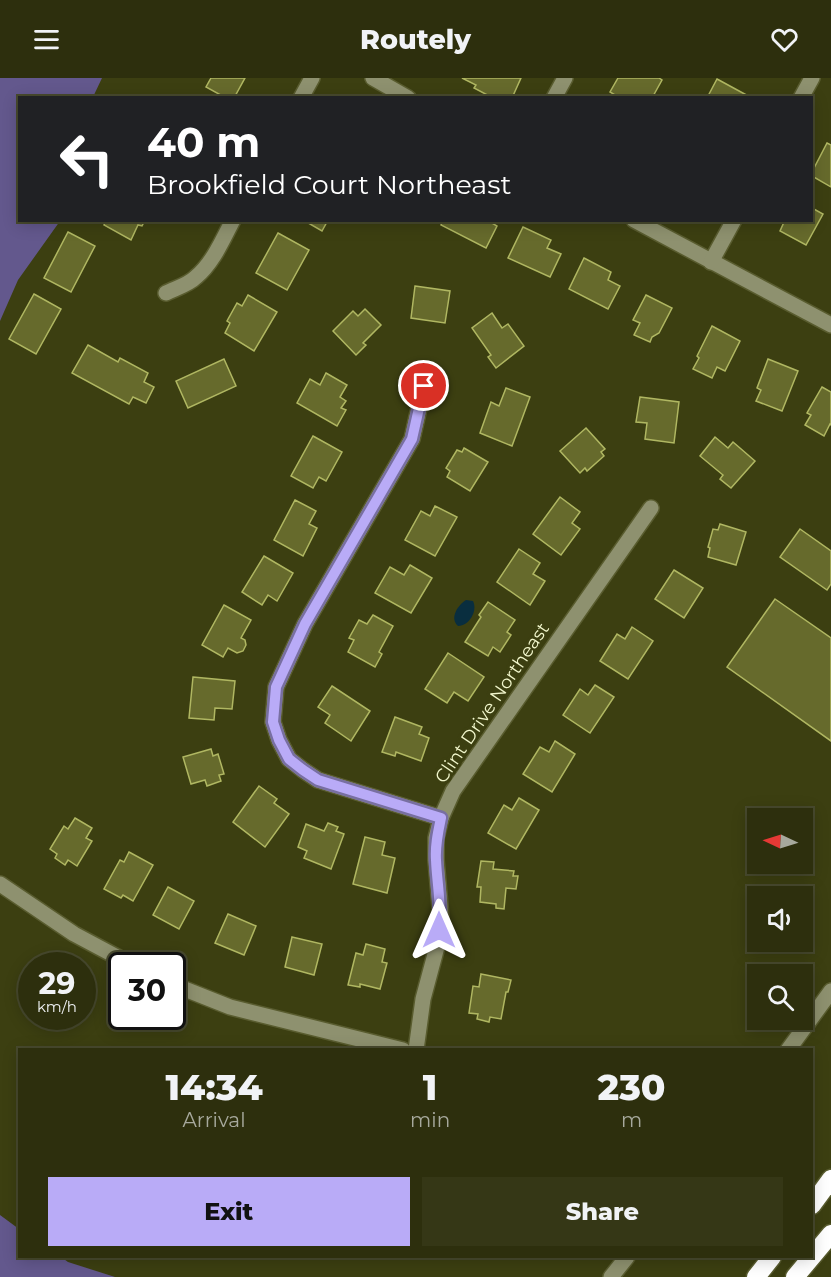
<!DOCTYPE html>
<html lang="en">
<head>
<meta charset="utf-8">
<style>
  body { margin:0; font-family:Montserrat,sans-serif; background:#353716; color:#f1f3f6; height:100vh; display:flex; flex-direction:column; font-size:22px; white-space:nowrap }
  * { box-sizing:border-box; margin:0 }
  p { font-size:20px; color:#a7a99d }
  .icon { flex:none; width:33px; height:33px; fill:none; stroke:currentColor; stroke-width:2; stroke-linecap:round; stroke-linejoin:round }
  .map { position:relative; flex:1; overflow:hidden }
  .drawer { position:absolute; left:18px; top:970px; width:795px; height:210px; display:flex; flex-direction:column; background:#2d2f0d; border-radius:0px; box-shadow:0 3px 15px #0003,0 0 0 2px #484a2e }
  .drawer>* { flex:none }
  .banner { position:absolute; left:18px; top:18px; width:795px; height:126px; border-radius:0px; box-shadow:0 3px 15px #0003,0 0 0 2px #484a2e; background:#202124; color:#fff; overflow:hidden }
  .needle { width:39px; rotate:274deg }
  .controls { position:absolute; left:747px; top:730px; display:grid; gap:12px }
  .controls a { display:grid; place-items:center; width:66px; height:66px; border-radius:0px; background:#2d2f0d; box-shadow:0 3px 15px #0003,0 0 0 2px #484a2e; font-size:30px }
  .speed { position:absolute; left:18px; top:874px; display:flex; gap:12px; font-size:30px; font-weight:700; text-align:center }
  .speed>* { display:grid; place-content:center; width:78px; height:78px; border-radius:50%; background:#2d2f0d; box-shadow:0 3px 15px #0003,0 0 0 2px #484a2e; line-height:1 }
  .speed small { font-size:15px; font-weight:400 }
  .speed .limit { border:3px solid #111; border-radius:9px; background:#fff; color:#111 }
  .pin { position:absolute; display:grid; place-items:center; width:51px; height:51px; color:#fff; margin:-26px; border:3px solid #fff; border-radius:50%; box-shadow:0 2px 6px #0007 }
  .me { position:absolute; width:66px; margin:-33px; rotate:0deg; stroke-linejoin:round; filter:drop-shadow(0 0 4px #0008) }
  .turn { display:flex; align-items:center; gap:21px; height:126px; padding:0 30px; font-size:27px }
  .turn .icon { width:78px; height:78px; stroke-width:2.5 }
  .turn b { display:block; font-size:42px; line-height:51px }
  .eta { display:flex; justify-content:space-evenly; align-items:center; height:102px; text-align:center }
  .eta b { font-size:36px; font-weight:800; line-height:42px }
  .primary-button { display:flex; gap:12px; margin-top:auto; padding:12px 30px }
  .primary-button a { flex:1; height:69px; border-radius:0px; background:#b9abf7; color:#111; font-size:24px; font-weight:800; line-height:69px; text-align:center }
  .primary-button a+a { background:#353716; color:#f1f3f6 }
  header { display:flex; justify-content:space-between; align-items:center; height:78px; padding:0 30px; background:#2d2f0d; font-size:27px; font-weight:800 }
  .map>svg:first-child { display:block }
  .forest { fill:#63588d }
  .water { fill:#092e3f }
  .building { fill:#666a2c; stroke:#b0b762; stroke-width:1.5 }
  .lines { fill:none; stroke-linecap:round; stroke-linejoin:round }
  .minor-casing { stroke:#595c2f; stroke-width:18 }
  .highway-casing { stroke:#595c2f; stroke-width:21 }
  .minor { stroke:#8e916f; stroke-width:15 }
  .highway { stroke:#fff; stroke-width:18 }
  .route-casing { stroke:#786fa1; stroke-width:15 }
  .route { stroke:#b9abf7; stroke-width:10 }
  .labels { text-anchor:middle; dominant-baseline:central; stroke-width:6; stroke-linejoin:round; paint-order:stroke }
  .street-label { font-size:18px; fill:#f2f7cd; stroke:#3c3f11 }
</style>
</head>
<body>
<header><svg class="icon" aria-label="menu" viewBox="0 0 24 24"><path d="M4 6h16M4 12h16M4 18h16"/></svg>Routely<svg class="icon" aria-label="heart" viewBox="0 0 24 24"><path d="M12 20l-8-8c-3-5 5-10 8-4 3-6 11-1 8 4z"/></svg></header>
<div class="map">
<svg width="831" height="1199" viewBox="0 0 831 1199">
  <rect width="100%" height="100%" fill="#3c3f11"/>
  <g class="forest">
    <polygon points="0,0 102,0 93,19 20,20 20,142 60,143 18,202 0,243"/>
    <polygon points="0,1137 19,1151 20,1179 61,1179 68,1184 115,1199 0,1199"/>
  </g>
  <path class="water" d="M466,522L473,523C478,533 469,548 458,548C449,540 458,527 466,522Z"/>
  <g class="building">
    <polygon points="211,0 245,0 234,20 226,20 206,9"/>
    <polygon points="462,0 521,0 512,20 501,20 495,17 493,20 474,10 476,7"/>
    <polygon points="618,0 659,0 662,2 652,20 620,20 610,14"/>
    <polygon points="717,1 752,20 707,20"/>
    <polygon points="827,65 831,67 831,109 812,98 812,94"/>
    <polygon points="812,130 823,136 806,167 780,153 785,142 812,142"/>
    <polygon points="106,142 145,142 142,148 138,147 131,162 104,147"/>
    <polygon points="303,142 328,142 322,153"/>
    <polygon points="443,142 487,142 497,148 486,170 441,147"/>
    <polygon points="523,149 551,162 547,170 561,176 550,199 508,180"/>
    <polygon points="68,154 95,168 71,214 44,200"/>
    <polygon points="278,155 309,172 287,212 256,195"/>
    <polygon points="584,180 611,194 608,202 620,208 608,231 569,211"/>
    <polygon points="415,208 450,213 445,245 411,240"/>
    <polygon points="34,216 61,231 36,276 9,261"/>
    <polygon points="248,217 277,234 254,273 225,255 230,245 227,243 237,225 242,228"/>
    <polygon points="646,217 672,230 659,255 652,259 650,264 634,257 640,245 633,242"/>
    <polygon points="365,231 381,247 363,265 366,267 356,277 333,253 353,233 358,238"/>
    <polygon points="492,235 502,250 508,246 524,268 496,290 488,279 491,277 472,250"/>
    <polygon points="712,248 740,263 725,293 717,289 712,300 693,291 699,280 697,278"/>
    <polygon points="88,267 118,284 120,280 148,295 144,304 154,309 146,325 133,319 129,326 72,295"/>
    <polygon points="224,281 236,308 188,330 176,303"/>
    <polygon points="768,281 798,293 782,333 756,323 761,312 757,310"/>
    <polygon points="326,295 347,307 340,319 346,323 341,330 346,332 337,348 297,325 310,301 320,307"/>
    <polygon points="822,309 831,314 831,347 830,346 824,358 805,347 811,337 807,335"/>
    <polygon points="506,310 530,319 512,368 480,355 491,324 499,328"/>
    <polygon points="640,319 679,324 674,365 645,361 647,345 636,344"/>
    <polygon points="586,350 605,371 601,374 604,378 587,393 585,390 580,395 560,373"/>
    <polygon points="313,358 342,374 326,403 319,399 313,410 291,398"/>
    <polygon points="715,359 728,370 733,364 755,383 731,410 720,401 723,397 700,378"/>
    <polygon points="464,370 488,384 470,413 447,399 450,393 446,390 457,372 462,374"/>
    <polygon points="560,419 580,434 572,445 580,451 561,477 533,456"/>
    <polygon points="295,422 316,433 309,446 317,450 303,478 274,462"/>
    <polygon points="435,428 457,439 435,478 405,462 421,433 430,438"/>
    <polygon points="720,446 746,454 736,487 708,479 710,470 708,469 713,451 718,452"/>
    <polygon points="800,451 831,473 831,506 827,512 780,479"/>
    <polygon points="519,471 540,485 533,496 545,503 530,527 497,504"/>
    <polygon points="264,478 293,495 277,523 268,517 262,527 242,514"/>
    <polygon points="410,487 432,500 411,535 375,515 390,489 404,497"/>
    <polygon points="674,492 703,510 684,540 655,521"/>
    <polygon points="775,521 831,560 831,663 727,589"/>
    <polygon points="488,524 515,542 507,554 511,557 500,574 493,569 488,578 465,564 481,539 479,537"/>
    <polygon points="224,527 251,542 241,560 245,562 246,567 243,573 237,575 228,570 223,579 202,567"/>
    <polygon points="373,537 393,548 379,574 382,576 375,589 348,574 354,562 349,560 359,542 367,546"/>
    <polygon points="632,549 653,563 628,601 600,583 617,556 625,561"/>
    <polygon points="448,575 484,599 468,623 454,614 447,625 425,611"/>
    <polygon points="193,599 235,603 232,631 215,630 214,642 189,640"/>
    <polygon points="595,607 614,619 590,655 563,637 580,611 588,617"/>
    <polygon points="332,608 370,633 351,663 325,645 330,637 318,629"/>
    <polygon points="395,639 422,649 419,656 429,660 421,683 396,674 395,678 382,674"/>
    <polygon points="555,663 575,676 552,714 523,696 540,669 549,674"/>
    <polygon points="211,671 213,678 218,676 224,696 219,697 221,703 207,708 205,702 191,706 183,679"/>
    <polygon points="259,708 277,721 274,725 289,736 265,769 233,744"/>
    <polygon points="519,720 539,732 516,771 488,755 504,727 512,732"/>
    <polygon points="75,740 92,750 86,760 92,763 77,788 68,782 65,787 55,780 57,776 50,771 64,748 68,751"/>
    <polygon points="328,745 338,749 336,753 344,756 331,791 304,780 307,773 298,769 306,746 324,753"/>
    <polygon points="365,759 385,764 382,777 395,780 387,815 353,806"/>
    <polygon points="129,774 153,787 133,823 123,817 121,820 104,811 120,782 124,784"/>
    <polygon points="481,783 494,784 493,791 514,793 513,798 518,798 516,811 506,810 504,831 496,830 496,826 480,824 481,809 477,809"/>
    <polygon points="168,809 194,823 179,851 153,837"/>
    <polygon points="228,836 256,848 244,877 215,865"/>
    <polygon points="292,859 322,866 314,897 285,889"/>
    <polygon points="366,866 385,871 382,884 387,885 380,911 360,906 360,909 348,907 356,875 363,877"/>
    <polygon points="481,896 511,902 508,914 506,914 501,941 490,939 489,944 477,941 478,936 469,935 473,908 479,909"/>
  </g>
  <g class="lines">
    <g class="minor-casing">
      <g id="minor">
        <polyline points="373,0 408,20"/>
        <polyline points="301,20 312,0"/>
        <polyline points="554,20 565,0"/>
        <polyline points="801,20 812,0"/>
        <polyline points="634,142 831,247"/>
        <polyline points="711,184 734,142"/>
        <path d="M166,215C176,210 188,207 196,199C213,185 223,161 233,142"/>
        <polyline points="424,308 412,361 305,546 276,609 273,644 279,662 289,681 303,692 318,702 441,740"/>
        <polyline points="0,806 74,856 134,888"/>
        <polyline points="172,906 230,929 403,972"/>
        <polyline points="416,972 423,921 438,865 441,840 436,782 436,760 441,740 453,713 651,430"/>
        <polyline points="788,972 831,913"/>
        <polyline points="611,1199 627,1179"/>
      </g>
    </g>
    <g class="highway-casing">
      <g id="highway">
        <polyline points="812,1127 831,1101"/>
        <polyline points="756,1199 772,1179"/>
        <polyline points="795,1199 831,1156"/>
      </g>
    </g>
    <use href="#minor" class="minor"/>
    <use href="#highway" class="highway"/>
  </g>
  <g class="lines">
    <g class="route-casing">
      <path id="route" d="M424,308L412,361L305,546L276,609L273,644L279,662L289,681L303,692L318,702L441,740C438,754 435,767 436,782C437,806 442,829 439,852"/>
    </g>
    <use href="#route" class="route"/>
  </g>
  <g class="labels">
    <g class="street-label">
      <text transform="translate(492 625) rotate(-56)">Clint Drive Northeast</text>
    </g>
  </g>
</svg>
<div class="controls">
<a><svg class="needle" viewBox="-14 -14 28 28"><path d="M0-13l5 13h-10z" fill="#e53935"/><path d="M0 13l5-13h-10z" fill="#a7a99d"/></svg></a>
<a><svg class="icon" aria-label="sound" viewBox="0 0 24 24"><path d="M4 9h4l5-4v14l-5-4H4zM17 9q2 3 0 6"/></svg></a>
<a><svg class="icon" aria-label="search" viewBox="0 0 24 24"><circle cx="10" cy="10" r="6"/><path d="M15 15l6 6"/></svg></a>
</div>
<div class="speed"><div>29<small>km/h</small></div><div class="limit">30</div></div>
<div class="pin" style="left:424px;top:308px;background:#d93025"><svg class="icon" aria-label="arrive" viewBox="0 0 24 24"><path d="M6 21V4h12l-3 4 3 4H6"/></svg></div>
<svg class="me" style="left:439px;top:852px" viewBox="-20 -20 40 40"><path d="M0-17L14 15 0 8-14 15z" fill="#b9abf7" stroke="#fff" stroke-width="4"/></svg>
<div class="banner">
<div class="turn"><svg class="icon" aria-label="left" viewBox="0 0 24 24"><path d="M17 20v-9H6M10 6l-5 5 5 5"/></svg><div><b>40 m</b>Brookfield Court Northeast</div></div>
</div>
<section class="drawer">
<div class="eta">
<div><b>14:34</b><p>Arrival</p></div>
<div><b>1</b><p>min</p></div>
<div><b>230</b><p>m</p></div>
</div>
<div class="primary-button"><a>Exit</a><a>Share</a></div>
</section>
</div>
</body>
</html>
